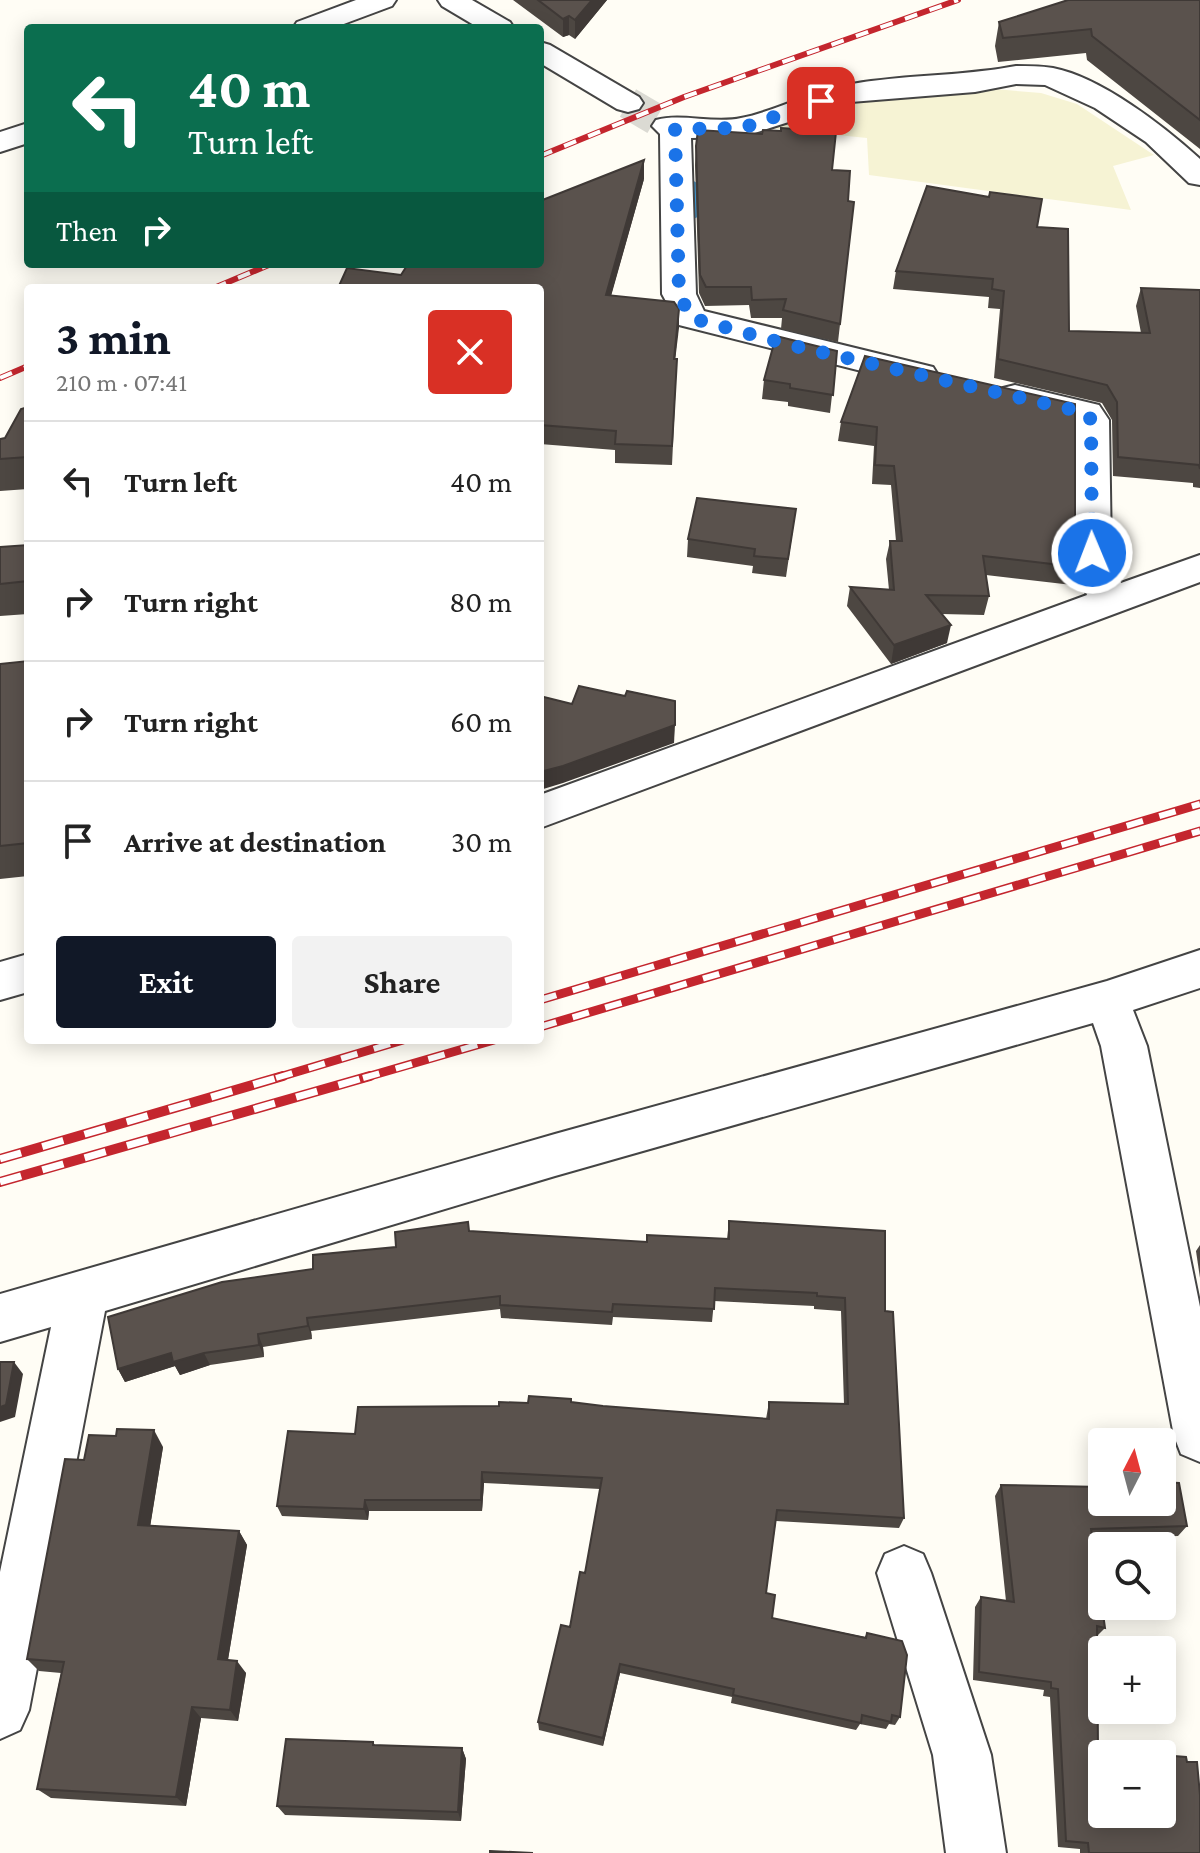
<!DOCTYPE html>
<html lang="en">
<head>
<meta charset="utf-8">
<style>
  body { margin:0; font-family:"Crimson Pro",serif; background:#f2f2f2; color:#222; height:100vh; display:flex; flex-direction:column; font-size:30px; white-space:nowrap }
  * { box-sizing:border-box; margin:0 }
  p { font-size:26px; color:#767676 }
  .icon { flex:none; width:44px; height:44px; fill:none; stroke:currentColor; stroke-width:2; stroke-linecap:round; stroke-linejoin:round }
  .map { position:relative; flex:1; overflow:hidden }
  .side { position:absolute; left:24px; top:284px; width:520px; height:760px; display:flex; flex-direction:column; background:#fff; border-radius:8px; box-shadow:0 4px 20px #0003 }
  .side>* { flex:none }
  .banner { position:absolute; left:24px; top:24px; width:520px; height:244px; border-radius:8px; box-shadow:0 4px 20px #0003; background:#0b6e4f; color:#fff; overflow:hidden }
  .needle { width:52px; rotate:6deg }
  .controls { position:absolute; left:1088px; top:1428px; display:grid; gap:16px }
  .controls a { display:grid; place-items:center; width:88px; height:88px; border-radius:8px; background:#fff; box-shadow:0 4px 20px #0003; font-size:40px }
  .pin { position:absolute; display:grid; place-items:center; width:68px; height:68px; color:#fff; margin:-34px; border-radius:16px; box-shadow:0 4px 12px #0006 }
  .me { position:absolute; width:88px; margin:-44px; rotate:359deg; stroke-linejoin:round; filter:drop-shadow(0 0 6px #0008) }
  .turn { display:flex; align-items:center; gap:28px; height:168px; padding:0 32px; font-size:36px }
  .turn .icon { width:104px; height:104px; stroke-width:2.5 }
  .turn b { display:block; font-size:56px; line-height:68px }
  .then { display:flex; align-items:center; height:76px; padding:0 32px; background:#0003; gap:16px; font-size:30px }
  .round { display:grid; place-items:center; flex:none; width:84px; height:84px; border-radius:8px; background:#f2f2f2 }
  .overview { display:flex; align-items:center; justify-content:space-between; height:136px; padding:0 32px }
  h1 { font-size:48px; font-weight:700; line-height:60px; color:#111827 }
  .primary-button { display:flex; gap:16px; margin-top:auto; padding:16px 32px }
  .primary-button a { flex:1; height:92px; border-radius:8px; background:#111827; color:#fff; font-size:32px; font-weight:700; line-height:92px; text-align:center }
  .primary-button a+a { background:#f2f2f2; color:#222 }
  ul { padding:0; list-style:none }
  li { display:flex; align-items:center; gap:24px; height:120px; padding:0 32px; border-top:2px solid #e0e0e0 }
  li div { flex:1 }
  li b { display:block; font-size:30px }
  li em { font-style:normal }
  .map>svg:first-child { display:block }
  .farmland { fill:#f6f3d4 }
  .lines { fill:none; stroke-linecap:round; stroke-linejoin:round }
  .stream { fill:#3f96cf; fill-rule:evenodd }
  .minor-tunnel { stroke:#dbdad3; stroke-width:32; stroke-dasharray:32 16; stroke-linecap:butt }
  .minor-casing { stroke:#444; stroke-width:4 }
  .minor { fill:#fff; fill-rule:evenodd }
  .rail-far2-casing { stroke:#c4262e; stroke-width:6 }
  .rail-far1-casing { stroke:#c4262e; stroke-width:9 }
  .rail-casing { stroke:#c4262e; stroke-width:10 }
  .rail-far2 { stroke:#fff; stroke-width:4; stroke-dasharray:13; stroke-linecap:butt }
  .rail-far1 { stroke:#fff; stroke-width:6; stroke-dasharray:17; stroke-linecap:butt }
  .rail { stroke:#fff; stroke-width:7; stroke-dasharray:22; stroke-linecap:butt }
  .wall { fill:#4d4742 }
  .shaded-wall { fill:#3f3936 }
  .building { fill:#5a524d; stroke:#3f3936; stroke-width:2 }
  .route { stroke:#1a73e8; stroke-width:14; stroke-dasharray:0 25.2 }
</style>
</head>
<body>
<div class="map">
<svg width="1200" height="1853" viewBox="0 0 1200 1853">
  <rect width="100%" height="100%" fill="#fffdf5"/>
  <polygon class="farmland" points="970,87 1041,93 1077,104 1154,155 1113,166 1131,210 869,175 867,138 769,128 846,101"/>
  <g class="lines">
    <polygon class="stream" points="692,180 697,183 699,216 694,219 689,216 687,183"/>
    <polyline class="minor-tunnel" points="628,103 667,126"/>
    <g class="minor-casing">
      <g id="minor">
        <polygon points="356,0 396,0 392,6 333,28 293,28 297,22"/>
        <polygon points="438,0 472,0 510,22 514,28 479,28 442,6"/>
        <polygon points="540,42 550,45 639,97 643,103 639,109 628,112 617,109 540,63"/>
        <path d="M1016,66C1028,66 1041,66 1053,68C1101,77 1165,127 1200,159V185L1189,183L1146,142L1095,108L1045,85L1016,84L975,92L851,102L742,137L691,138L696,294L704,311L933,367L938,375L933,383L921,386L679,325L662,294L660,134L652,126L656,120C682,113 714,124 741,118C777,111 810,91 846,85C902,74 960,77 1016,66Z"/>
        <polygon points="28,123 28,143 0,152 0,132"/>
        <polygon points="1015,385 1099,405 1109,420 1111,553 1121,583 1200,555 1200,582 540,828 540,795 1087,595 1073,553 1073,421 1003,404 998,396 1003,388"/>
        <polygon points="1200,950 1200,988 1133,1010 1147,1046 1200,1307 1200,1462 1181,1454 1174,1436 1101,1046 1093,1023 555,1176 105,1311 29,1710 20,1730 0,1739 0,1572 51,1327 0,1342 0,1294 555,1134 1107,981"/>
        <polygon points="28,954 28,992 0,1000 0,962"/>
        <polygon points="904,1546 923,1554 931,1573 991,1755 1006,1853 946,1853 933,1755 877,1573 885,1554"/>
      </g>
    </g>
    <use href="#minor" class="minor"/>
    <g class="rail-far2-casing">
      <g id="rail-far2">
        <polyline points="540,156 684,97 958,0"/>
        <polyline points="214,288 271,264"/>
        <polyline points="0,378 28,366"/>
      </g>
    </g>
    <g class="rail-far1-casing">
      <g id="rail-far1">
        <polyline points="540,1000 1200,804"/>
        <polyline points="540,1027 1200,831"/>
        <polyline points="276,1078 403,1040"/>
        <polyline points="363,1078 494,1040"/>
      </g>
    </g>
    <g class="rail-casing">
      <g id="rail">
        <polyline points="0,1159 283,1076"/>
        <polyline points="0,1182 370,1076"/>
      </g>
    </g>
    <use href="#rail-far2" class="rail-far2"/>
    <use href="#rail-far1" class="rail-far1"/>
    <use href="#rail" class="rail"/>
  </g>
  <g class="wall">
    <polygon points="513,0 607,0 575,39 569,35 563,37"/>
    <polygon points="1200,0 1200,149 1087,60 1086,53 998,62 995,46 999,22"/>
    <polygon points="696,146 832,170 848,201 854,202 838,342 781,329 782,318 751,318 749,305 705,306 699,293 695,165"/>
    <polygon points="644,179 611,295 679,309 675,359 677,359 672,465 615,463 615,450 540,444 540,288 401,275 540,264"/>
    <polygon points="1037,227 1069,331 1141,333 1136,306 1141,288 1200,290 1200,488 1193,487 1193,483 1113,476 1112,420 1102,403 994,378 1000,309 988,308 989,297 893,289 896,271"/>
    <polygon points="837,351 830,413 788,406 788,402 762,399 764,380"/>
    <polygon points="865,356 1075,534 1086,568 1081,586 986,575 989,596 984,615 942,614 947,643 891,664 847,606 850,587 889,590 886,559 890,541 896,541 891,485 872,484 874,446 838,441 841,422"/>
    <polygon points="28,407 28,489 0,491 0,439 5,438"/>
    <polygon points="796,509 786,577 752,573 753,566 687,557 688,539"/>
    <polygon points="28,545 28,614 0,616 0,547"/>
    <polygon points="28,661 28,876 0,879 0,664"/>
    <polygon points="729,1221 885,1311 904,1518 899,1528 776,1521 766,1593 772,1618 865,1637 867,1633 900,1717 895,1725 889,1724 886,1729 860,1724 856,1730 731,1703 732,1697 620,1673 603,1746 539,1730 538,1722 570,1627 585,1573 600,1489 484,1483 482,1511 369,1511 368,1520 282,1516 277,1506 355,1434 499,1406 528,1403 571,1402 603,1406 766,1419 769,1402 844,1404 841,1311 814,1309 814,1306 714,1301 712,1322 613,1317 612,1325 501,1318 500,1309 311,1331 312,1339 263,1347 264,1357 210,1365 180,1375 175,1366 125,1382 118,1369 313,1269 396,1247 469,1231 647,1242 727,1239"/>
    <polygon points="1200,1245 1200,1278 1196,1251"/>
    <polygon points="163,1447 150,1526 239,1531 247,1545 228,1660 246,1673 238,1721 201,1718 186,1806 51,1798 37,1789 61,1673 39,1671 27,1659 84,1460"/>
    <polygon points="1001,1485 1187,1526 1178,1536 1093,1539 1105,1628 1097,1636 1098,1749 1187,1762 1200,1853 1080,1853 1080,1849 1058,1847 1050,1697 1043,1696 1044,1690 973,1680 975,1607 981,1597 1006,1601 995,1496"/>
    <polygon points="373,1742 375,1745 462,1748 466,1759 461,1821 285,1815 277,1806"/>
  </g>
  <g class="shaded-wall">
    <polygon points="592,0 607,0 575,39 575,20"/>
    <polygon points="569,16 569,35 563,37 563,19"/>
    <polygon points="644,160 644,179 606,314 606,295"/>
    <polygon points="679,309 679,328 673,378 674,359"/>
    <polygon points="951,625 947,643 891,664 894,645"/>
    <polygon points="675,725 674,743 563,783 540,790 540,772"/>
    <polygon points="307,1318 311,1331 312,1339 308,1326"/>
    <polygon points="258,1334 263,1347 264,1357 259,1345"/>
    <polygon points="171,1353 204,1353 210,1365 180,1375 175,1366 125,1382 118,1369"/>
    <polygon points="14,1362 23,1374 15,1417 0,1422 0,1407"/>
    <polygon points="154,1430 163,1447 148,1540 138,1525"/>
    <polygon points="482,1472 484,1483 482,1511 481,1500"/>
    <polygon points="365,1500 369,1511 368,1520 364,1509"/>
    <polygon points="239,1531 247,1545 226,1671 218,1659"/>
    <polygon points="237,1661 246,1673 238,1721 230,1710"/>
    <polygon points="620,1664 620,1673 603,1746 603,1738"/>
    <polygon points="192,1707 201,1718 186,1806 176,1797"/>
    <polygon points="462,1748 466,1759 461,1821 458,1812"/>
  </g>
  <g class="building">
    <polygon points="538,0 592,0 575,20 569,16 563,19"/>
    <polygon points="1068,0 1200,0 1200,120 1092,36 1091,29 1003,38 999,22"/>
    <polygon points="781,128 836,132 832,170 850,171 848,201 854,202 840,324 783,310 786,299 752,300 751,287 706,287 700,275 696,146 698,130 762,134 763,130 781,131"/>
    <polygon points="644,160 606,295 674,302 679,309 674,359 677,359 672,446 615,444 616,431 540,425 540,288 338,288 347,268 401,275 408,264 540,264 540,201"/>
    <polygon points="927,186 989,197 990,192 1042,199 1037,227 1068,229 1069,331 1150,333 1141,288 1200,290 1200,469 1199,465 1118,457 1117,402 1107,385 998,359 1004,291 992,289 993,279 896,271"/>
    <polygon points="776,336 837,351 833,395 790,388 790,384 764,380"/>
    <polygon points="865,356 1075,404 1075,534 1086,568 983,556 989,596 926,595 951,625 894,645 850,587 894,590 890,541 902,541 894,466 875,465 877,427 841,422"/>
    <polygon points="28,407 28,472 26,472 27,457 0,459 0,439 5,438 21,409"/>
    <polygon points="697,498 796,509 788,559 754,556 755,549 688,539"/>
    <polygon points="28,545 28,581 0,584 0,547"/>
    <polygon points="28,661 28,843 0,846 0,664"/>
    <polygon points="579,686 625,696 627,691 675,701 675,725 563,766 540,772 540,696 572,704"/>
    <polygon points="729,1221 885,1231 885,1311 893,1312 904,1518 777,1510 766,1593 775,1595 772,1618 866,1638 867,1633 902,1641 907,1655 900,1717 892,1715 891,1722 862,1715 861,1723 733,1695 734,1689 620,1664 603,1738 538,1722 561,1625 570,1627 580,1572 585,1573 602,1478 482,1472 481,1500 365,1500 364,1509 277,1506 288,1431 355,1434 358,1407 499,1406 499,1402 528,1403 529,1396 571,1399 571,1402 603,1406 769,1419 769,1402 848,1404 845,1298 817,1296 817,1293 715,1288 714,1309 613,1304 612,1312 500,1305 500,1296 307,1318 308,1326 258,1334 259,1345 204,1353 173,1362 171,1353 118,1369 108,1317 222,1282 313,1269 313,1255 396,1247 395,1232 468,1222 469,1231 647,1242 647,1235 729,1239"/>
    <polygon points="0,1362 14,1362 6,1405 0,1407"/>
    <polygon points="117,1429 154,1430 138,1525 239,1531 218,1659 237,1661 230,1710 192,1707 176,1797 37,1789 64,1662 27,1659 65,1459 84,1460 89,1435 116,1436"/>
    <polygon points="1162,1482 1179,1483 1187,1526 1091,1529 1105,1628 1097,1626 1098,1749 1154,1754 1102,1754 1102,1814 1162,1814 1162,1755 1186,1757 1187,1762 1197,1762 1200,1795 1200,1853 1089,1853 1088,1843 1066,1841 1058,1689 1051,1688 1051,1682 979,1672 981,1597 1014,1602 1001,1485 1102,1487 1102,1502 1162,1502"/>
    <polygon points="286,1739 373,1742 373,1745 462,1748 458,1812 277,1806"/>
    <polygon points="490,1851 533,1853 490,1853"/>
  </g>
  <g class="lines">
    <polyline class="route" points="821,101 742,128 675,129 679,294 691,318 790,345 1087,413 1091,420 1092,553"/>
  </g>
</svg>
<div class="controls">
<a><svg class="needle" viewBox="-14 -14 28 28"><path d="M0-13l5 13h-10z" fill="#e53935"/><path d="M0 13l5-13h-10z" fill="#767676"/></svg></a>
<a><svg class="icon" aria-label="search" viewBox="0 0 24 24"><circle cx="10" cy="10" r="6"/><path d="M15 15l6 6"/></svg></a>
<a>+</a>
<a>−</a>
</div>
<div class="pin" style="left:821px;top:101px;background:#d93025"><svg class="icon" aria-label="arrive" viewBox="0 0 24 24"><path d="M6 21V4h12l-3 4 3 4H6"/></svg></div>
<svg class="me" style="left:1092px;top:553px" viewBox="-20 -20 40 40"><circle r="17" fill="#1a73e8" stroke="#fff" stroke-width="3"/><path d="M0-11L8 9 0 5-8 9z" fill="#fff"/></svg>
<div class="banner">
<div class="turn"><svg class="icon" aria-label="left" viewBox="0 0 24 24"><path d="M17 20v-9H6M10 6l-5 5 5 5"/></svg><div><b>40 m</b>Turn left</div></div>
<div class="then">Then<svg class="icon" aria-label="right" viewBox="0 0 24 24"><path d="M7 20v-9h11M14 6l5 5-5 5"/></svg></div>
</div>
<section class="side">
<div class="overview"><div><h1>3 min</h1><p>210 m · 07:41</p></div><a class="round" style="background:#d93025;color:#fff"><svg class="icon" aria-label="close" viewBox="0 0 24 24"><path d="M6 6l12 12M18 6L6 18"/></svg></a></div>
<ul>
<li><svg class="icon" aria-label="left" viewBox="0 0 24 24"><path d="M17 20v-9H6M10 6l-5 5 5 5"/></svg><div><b>Turn left</b></div><em>40 m</em></li>
<li><svg class="icon" aria-label="right" viewBox="0 0 24 24"><path d="M7 20v-9h11M14 6l5 5-5 5"/></svg><div><b>Turn right</b></div><em>80 m</em></li>
<li><svg class="icon" aria-label="right" viewBox="0 0 24 24"><path d="M7 20v-9h11M14 6l5 5-5 5"/></svg><div><b>Turn right</b></div><em>60 m</em></li>
<li><svg class="icon" aria-label="arrive" viewBox="0 0 24 24"><path d="M6 21V4h12l-3 4 3 4H6"/></svg><div><b>Arrive at destination</b></div><em>30 m</em></li>
</ul>
<div class="primary-button"><a>Exit</a><a>Share</a></div>
</section>
</div>
</body>
</html>
